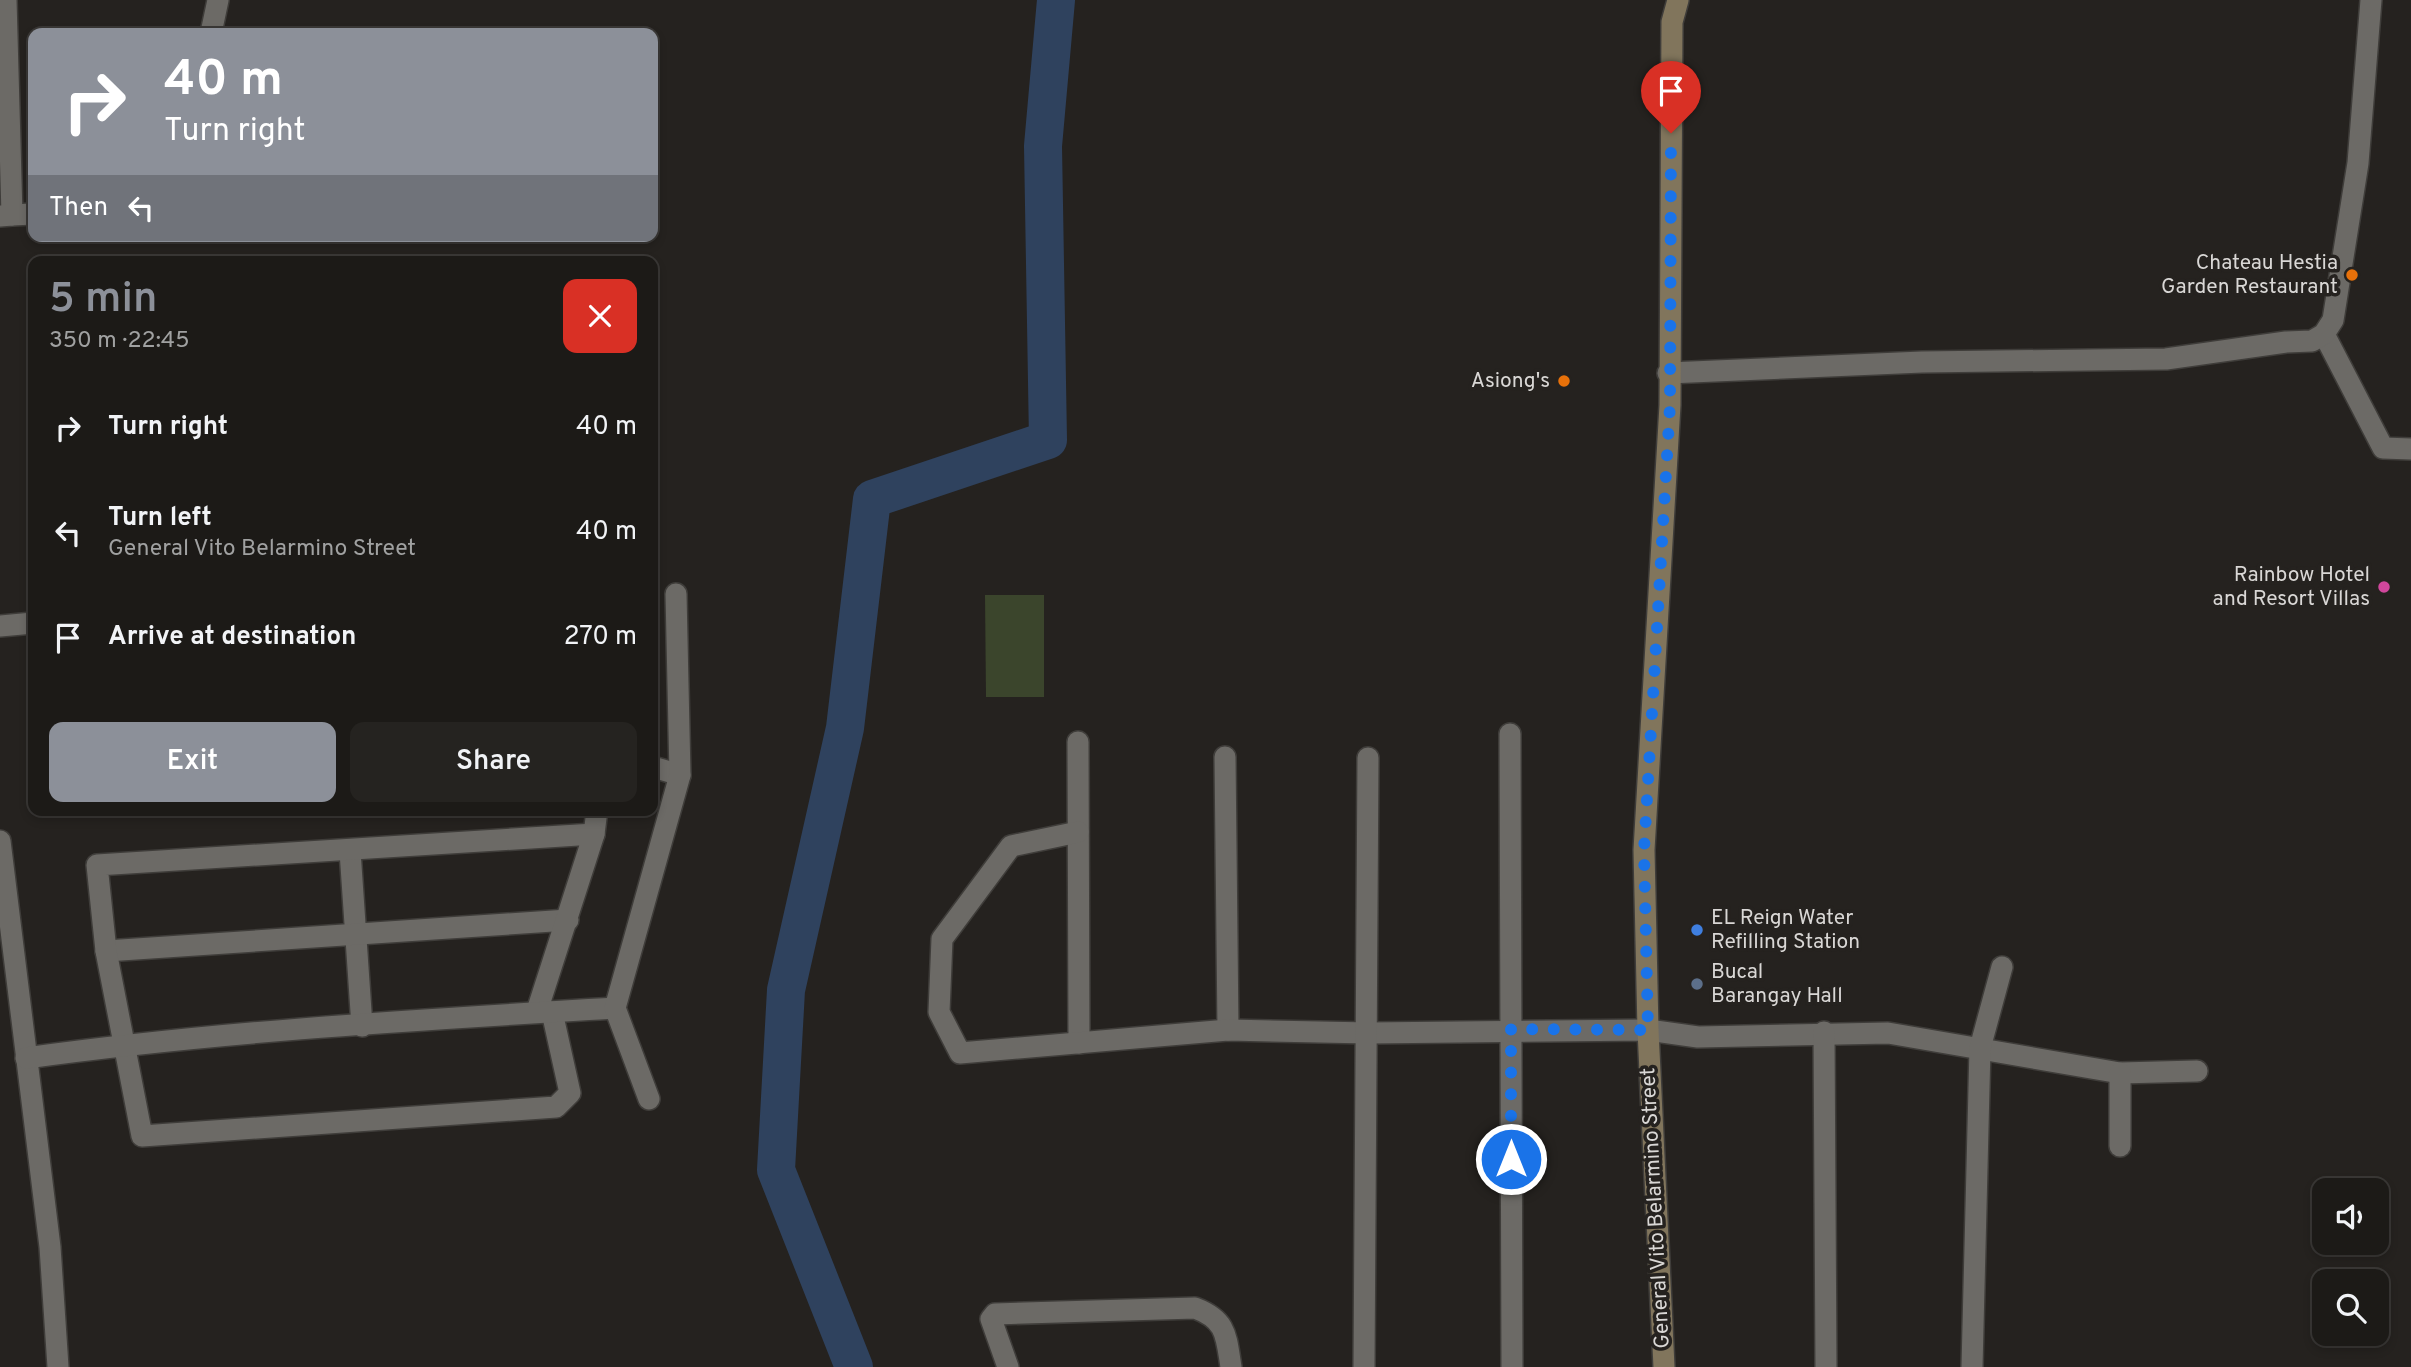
<!DOCTYPE html>
<html lang="en">
<head>
<meta charset="utf-8">
<style>
  body { margin:0; font-family:Overpass,sans-serif; background:#252320; color:#f1f3f6; height:100vh; display:flex; flex-direction:column; font-size:26px; white-space:nowrap }
  * { box-sizing:border-box; margin:0 }
  p { font-size:23px; color:#a0a1a1 }
  .icon { flex:none; width:38px; height:38px; fill:none; stroke:currentColor; stroke-width:2; stroke-linecap:round; stroke-linejoin:round }
  .map { position:relative; flex:1; overflow:hidden }
  .side { position:absolute; left:28px; top:256px; width:630px; height:560px; display:flex; flex-direction:column; background:#1c1a17; border-radius:14px; box-shadow:0 4px 10px #0003,0 0 0 2px #3a3836 }
  .side>* { flex:none }
  .banner { position:absolute; left:28px; top:28px; width:630px; height:214px; border-radius:14px; box-shadow:0 4px 10px #0003,0 0 0 2px #3a3836; background:#8c9099; color:#fff; overflow:hidden }
  .tools { position:absolute; left:2312px; top:1178px; display:grid; gap:14px }
  .tools a { display:grid; place-items:center; width:77px; height:77px; border-radius:14px; background:#1c1a17; box-shadow:0 4px 10px #0003,0 0 0 2px #3a3836; font-size:35px }
  .pin { position:absolute; display:grid; place-items:center; width:60px; height:60px; color:#fff; margin:-72px -30px; border-radius:50% 50% 50% 0; rotate:-45deg; box-shadow:0 0 7px #0007 }
  .pin .icon { rotate:45deg }
  .me { position:absolute; width:77px; margin:-38px; rotate:0deg; stroke-linejoin:round; filter:drop-shadow(0 0 5px #0008) }
  .turn { display:flex; align-items:center; gap:24px; height:147px; padding:0 21px; font-size:32px }
  .turn .icon { width:91px; height:91px; stroke-width:2.5 }
  .turn b { display:block; font-size:49px; line-height:60px }
  .then { display:flex; align-items:center; height:66px; padding:0 21px; background:#0003; gap:14px; font-size:26px }
  .round { display:grid; place-items:center; flex:none; width:74px; height:74px; border-radius:14px; background:#252320 }
  .summary { display:flex; align-items:center; justify-content:space-between; height:119px; padding:0 21px }
  h1 { font-size:42px; font-weight:600; line-height:52px; color:#8c9099 }
  .cta { display:flex; gap:14px; margin-top:auto; padding:14px 21px }
  .cta a { flex:1; height:80px; border-radius:14px; background:#8c9099; color:#fff; font-size:28px; font-weight:600; line-height:80px; text-align:center }
  .cta a+a { background:#252320; color:#f1f3f6 }
  ul { padding:0; list-style:none }
  li { display:flex; align-items:center; gap:21px; height:105px; padding:0 21px }
  li div { flex:1 }
  li b { display:block; font-size:26px }
  li em { font-style:normal }
  .map>svg:first-child { display:block }
  .green { fill:#3b452c }
  .lines { fill:none; stroke-linecap:round; stroke-linejoin:round }
  .river { stroke:#2f425e; stroke-width:38 }
  .street-casing { stroke:#3f3d3a; stroke-width:24 }
  .secondary-casing { stroke:#3f3d3a; stroke-width:24 }
  .street { stroke:#6c6a66; stroke-width:21 }
  .secondary { stroke:#81755c; stroke-width:21 }
  .route { stroke:#1a73e8; stroke-width:12; stroke-dasharray:0 21.6 }
  .food-dot { fill:#e8710a; stroke:#25221f; stroke-width:2.5 }
  .hotel-dot { fill:#d1479c; stroke:#25221f; stroke-width:2.5 }
  .shop-dot { fill:#3f7fe0; stroke:#25221f; stroke-width:2.5 }
  .service-dot { fill:#5c6f8a; stroke:#25221f; stroke-width:2.5 }
  .labels { text-anchor:middle; dominant-baseline:central; stroke-width:7; stroke-linejoin:round; paint-order:stroke }
  .poi-label { font-size:21px; fill:#d9d7d5; stroke:#25221f; text-anchor:end }
  .street-label { font-size:21px; fill:#d9d7d5; stroke:#25221f }
</style>
</head>
<body>
<div class="map">
<svg width="2411" height="1367" viewBox="0 0 2411 1367">
  <rect width="100%" height="100%" fill="#25221f"/>
  <polygon class="green" points="985,595 1044,595 1044,697 986,697"/>
  <g class="lines">
    <polyline class="river" points="854,1367 776,1170 786,990 845,728 872,499 1048,440 1043,146 1056,0"/>
    <g class="street-casing">
      <g id="street">
        <polyline points="211,33 218,0"/>
        <polyline points="12,215 33,214"/>
        <polyline points="0,216 12,215 6,0"/>
        <polyline points="2324,334 2383,448 2411,449"/>
        <polyline points="1668,373 1922,362 2166,359 2286,342 2312,341 2324,334 2333,320 2358,163 2371,0"/>
        <polyline points="0,626 33,623"/>
        <polyline points="1510,734 1512,1367"/>
        <polyline points="1078,742 1079,1043"/>
        <polyline points="1225,757 1228,1030"/>
        <polyline points="653,767 680,775"/>
        <polyline points="1078,832 1011,846 942,939 939,1012 960,1053 1228,1030 1369,1033 1648,1030 1698,1037 1888,1033 2120,1073 2197,1071"/>
        <polyline points="594,834 597,810"/>
        <polyline points="0,841 50,1247 58,1367"/>
        <polyline points="350,851 362,1026"/>
        <polyline points="106,951 568,920"/>
        <polyline points="537,1011 594,834 97,865 106,951 142,1136 556,1107 570,1093 552,1012"/>
        <polyline points="1824,1032 1826,1367"/>
        <path d="M26,1058C221,1031 419,1020 615,1008"/>
        <polyline points="2120,1073 2120,1146"/>
        <polyline points="649,1099 615,1008 680,775 676,594"/>
        <path d="M1008,1367L991,1319L995,1314L1195,1308C1227,1320 1226,1336 1231,1367"/>
        <polyline points="1364,1367 1368,758"/>
        <polyline points="1972,1367 1980,1048 2002,967"/>
      </g>
    </g>
    <g class="secondary-casing">
      <polyline id="secondary" points="1664,1367 1648,1030 1644,850 1670,405 1672,22 1678,0"/>
    </g>
    <use href="#street" class="street"/>
    <use href="#secondary" class="secondary"/>
  </g>
  <g class="lines">
    <polyline class="route" points="1511,1159 1511,1029 1648,1030 1644,850 1670,405 1671,133"/>
  </g>
  <g class="food-dot">
    <circle cx="2352" cy="275" r="7"/>
    <circle cx="1564" cy="381" r="7"/>
  </g>
  <circle class="hotel-dot" cx="2384" cy="587" r="7"/>
  <circle class="shop-dot" cx="1697" cy="930" r="7"/>
  <circle class="service-dot" cx="1697" cy="984" r="7"/>
  <g class="labels">
    <g class="poi-label">
      <text x="2338" y="263">Chateau Hestia<tspan x="2338" dy="24">Garden Restaurant</tspan></text>
      <text x="1550" y="381">Asiong's</text>
      <text x="2370" y="575">Rainbow Hotel<tspan x="2370" dy="24">and Resort Villas</tspan></text>
      <text x="1711" y="918" text-anchor="start">EL Reign Water<tspan x="1711" dy="24">Refilling Station</tspan></text>
      <text x="1711" y="972" text-anchor="start">Bucal<tspan x="1711" dy="24">Barangay Hall</tspan></text>
    </g>
    <g class="street-label">
      <text transform="translate(1656 1208) rotate(-93)">General Vito Belarmino Street</text>
    </g>
  </g>
</svg>
<div class="tools">
<a><svg class="icon" aria-label="sound" viewBox="0 0 24 24"><path d="M4 9h4l5-4v14l-5-4H4zM17 9q2 3 0 6"/></svg></a>
<a><svg class="icon" aria-label="search" viewBox="0 0 24 24"><circle cx="10" cy="10" r="6"/><path d="M15 15l6 6"/></svg></a>
</div>
<div class="pin" style="left:1671px;top:133px;background:#d93025"><svg class="icon" aria-label="arrive" viewBox="0 0 24 24"><path d="M6 21V4h12l-3 4 3 4H6"/></svg></div>
<svg class="me" style="left:1511px;top:1159px" viewBox="-20 -20 40 40"><circle r="17" fill="#1a73e8" stroke="#fff" stroke-width="3"/><path d="M0-11L8 9 0 5-8 9z" fill="#fff"/></svg>
<div class="banner">
<div class="turn"><svg class="icon" aria-label="right" viewBox="0 0 24 24"><path d="M7 20v-9h11M14 6l5 5-5 5"/></svg><div><b>40 m</b>Turn right</div></div>
<div class="then">Then<svg class="icon" aria-label="left" viewBox="0 0 24 24"><path d="M17 20v-9H6M10 6l-5 5 5 5"/></svg></div>
</div>
<section class="side">
<div class="summary"><div><h1>5 min</h1><p>350 m · 22:45</p></div><a class="round" style="background:#d93025;color:#fff"><svg class="icon" aria-label="close" viewBox="0 0 24 24"><path d="M6 6l12 12M18 6L6 18"/></svg></a></div>
<ul>
<li><svg class="icon" aria-label="right" viewBox="0 0 24 24"><path d="M7 20v-9h11M14 6l5 5-5 5"/></svg><div><b>Turn right</b></div><em>40 m</em></li>
<li><svg class="icon" aria-label="left" viewBox="0 0 24 24"><path d="M17 20v-9H6M10 6l-5 5 5 5"/></svg><div><b>Turn left</b><p>General Vito Belarmino Street</p></div><em>40 m</em></li>
<li><svg class="icon" aria-label="arrive" viewBox="0 0 24 24"><path d="M6 21V4h12l-3 4 3 4H6"/></svg><div><b>Arrive at destination</b></div><em>270 m</em></li>
</ul>
<div class="cta"><a>Exit</a><a>Share</a></div>
</section>
</div>
</body>
</html>
